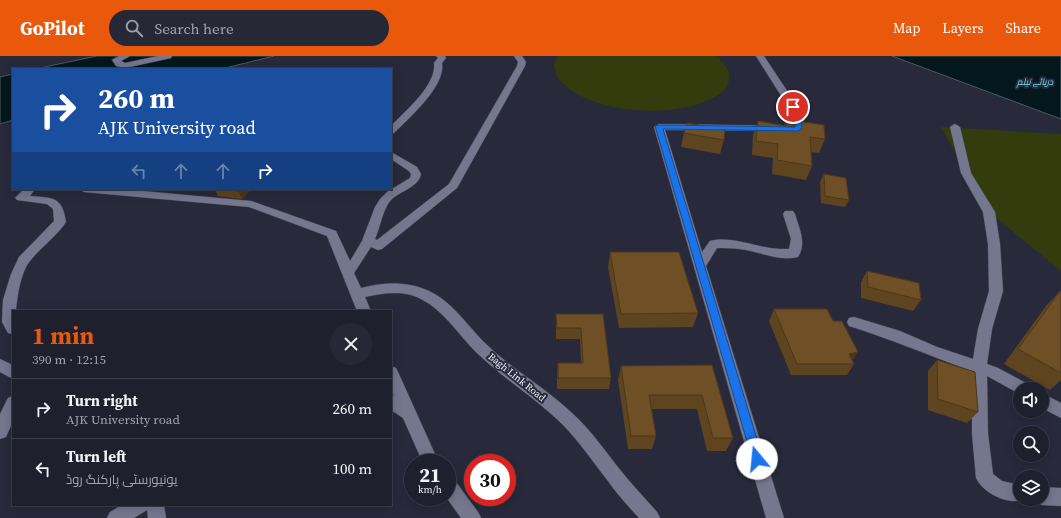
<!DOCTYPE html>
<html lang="en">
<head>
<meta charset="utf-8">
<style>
  body { margin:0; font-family:"Source Serif 4",Cairo,serif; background:#262835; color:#f1f3f6; height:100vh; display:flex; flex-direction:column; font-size:15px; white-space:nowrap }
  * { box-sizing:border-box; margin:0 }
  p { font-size:13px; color:#a1a3aa }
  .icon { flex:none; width:22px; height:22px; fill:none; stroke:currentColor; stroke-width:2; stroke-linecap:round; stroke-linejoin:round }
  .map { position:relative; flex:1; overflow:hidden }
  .panel { position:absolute; left:12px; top:254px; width:380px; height:196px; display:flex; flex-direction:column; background:#1e202d; border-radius:0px; box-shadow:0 2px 10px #0003,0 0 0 1px #3c3e49 }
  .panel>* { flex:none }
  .hud { position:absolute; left:12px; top:12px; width:380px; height:122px; border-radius:0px; box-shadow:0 2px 10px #0003,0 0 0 1px #3c3e49; background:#1a4fa0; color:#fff; overflow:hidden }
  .controls { position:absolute; left:1013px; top:326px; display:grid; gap:8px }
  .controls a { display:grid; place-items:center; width:36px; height:36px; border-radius:50%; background:#1e202d; box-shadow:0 2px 10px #0003,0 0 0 1px #3c3e49; font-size:20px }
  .speed { position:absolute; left:404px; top:398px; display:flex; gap:8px; font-size:20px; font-weight:700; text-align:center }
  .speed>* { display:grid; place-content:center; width:52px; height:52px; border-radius:50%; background:#1e202d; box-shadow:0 2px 10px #0003,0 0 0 1px #3c3e49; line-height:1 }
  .speed small { font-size:10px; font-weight:400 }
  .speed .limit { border:6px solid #d22; background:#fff; color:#111 }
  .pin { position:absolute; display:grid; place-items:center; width:34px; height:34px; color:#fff; margin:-17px; border:2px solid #fff; border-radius:50%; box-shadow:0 1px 4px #0007 }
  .me { position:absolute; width:44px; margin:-22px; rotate:343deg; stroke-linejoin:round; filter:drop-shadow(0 0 3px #0008) }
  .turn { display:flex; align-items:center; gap:14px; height:84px; padding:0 20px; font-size:18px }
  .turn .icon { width:52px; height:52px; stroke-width:2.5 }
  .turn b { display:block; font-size:28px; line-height:34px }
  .lanes { display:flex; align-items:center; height:38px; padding:0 20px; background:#0003; justify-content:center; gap:20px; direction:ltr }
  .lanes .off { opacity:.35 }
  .round { display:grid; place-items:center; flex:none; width:42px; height:42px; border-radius:21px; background:#262835 }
  .headline { display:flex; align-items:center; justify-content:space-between; height:68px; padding:0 20px }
  h1 { font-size:24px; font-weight:700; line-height:30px; color:#ea580c }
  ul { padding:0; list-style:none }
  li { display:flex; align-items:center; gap:12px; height:60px; padding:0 20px; border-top:1px solid #3c3e49 }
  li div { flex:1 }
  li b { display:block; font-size:15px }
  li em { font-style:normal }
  header { display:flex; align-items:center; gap:24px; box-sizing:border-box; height:56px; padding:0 20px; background:#ea580c; color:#fff }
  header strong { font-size:19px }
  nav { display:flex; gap:22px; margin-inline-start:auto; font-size:14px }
  .search { width:280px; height:36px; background:#262835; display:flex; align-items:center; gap:10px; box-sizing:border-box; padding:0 14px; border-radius:22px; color:#a1a3aa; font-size:15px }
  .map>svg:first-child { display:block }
  .green { fill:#343b0c }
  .water { fill:#03171c; stroke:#4b5960 }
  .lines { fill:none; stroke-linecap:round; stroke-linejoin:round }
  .minor-casing { stroke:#474957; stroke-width:1 }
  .minor { fill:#74778d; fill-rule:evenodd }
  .wall { fill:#5f4420 }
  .shaded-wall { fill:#4e371a }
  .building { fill:#6f4f25; stroke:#4e371a }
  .route { fill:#1a73e8; stroke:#114b97 }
  .labels { text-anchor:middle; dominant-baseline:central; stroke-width:4; stroke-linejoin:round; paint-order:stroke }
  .far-water-label { font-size:9px; font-style:italic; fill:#71daf2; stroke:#282a3c }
  .street-label { font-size:10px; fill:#f2f4fd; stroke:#282a3c }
</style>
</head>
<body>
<header>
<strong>GoPilot</strong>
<div class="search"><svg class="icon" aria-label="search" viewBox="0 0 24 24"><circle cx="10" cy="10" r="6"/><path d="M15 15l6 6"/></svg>Search here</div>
<nav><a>Map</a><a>Layers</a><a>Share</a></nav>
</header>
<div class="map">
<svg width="1061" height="462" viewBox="0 0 1061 462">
  <rect width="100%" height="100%" fill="#282a3c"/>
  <g class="green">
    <path d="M558,0H717C723,7 731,14 729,24C728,31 722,37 716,40C680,64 586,59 558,22C556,19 555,12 554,8Z"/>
    <polygon points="941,71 1061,78 1061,215 989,156"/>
  </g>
  <g class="water">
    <polygon points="97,0 274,0 221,13 35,13"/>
    <polygon points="892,0 1061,0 1061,63"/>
    <polygon points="13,18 13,64 0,68 0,21"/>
  </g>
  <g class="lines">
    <g class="minor-casing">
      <g id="minor">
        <polygon points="119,0 130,0 121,5 125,7 158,0 172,0 171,2 125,12 116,10 112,4"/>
        <path d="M436,0H445L446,2L442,7C446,30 409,62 394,77L391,78V70C405,55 437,29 434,7L438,2Z"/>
        <path d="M514,0H522L526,6L525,10L457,132L382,193L378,194L371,191L354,217L361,232C384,226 407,225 429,235C453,246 468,271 487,289C513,314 546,332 572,357C591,374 605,395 621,415C632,429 645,442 657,456L660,462H639C628,450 617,438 608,425C593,406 579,385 562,368C536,342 504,323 478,298C459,280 445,255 421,243C404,234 383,237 365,241L371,255H357L327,180L249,151L84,136L79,133H121L251,145L336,175L350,205L362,185L375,151L380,143L387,136L410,122L411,118L409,115L391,103V96L417,111L421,118C419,131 400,135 391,144C383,152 380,172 375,183L377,184L449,128L517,10L518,6Z"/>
        <path d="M756,0H764L805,62L800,75L665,74L702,196L710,185C729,180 750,189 770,192C776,193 783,193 789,193L791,183L783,158L785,155H793L795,158C799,172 807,187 798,201C779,206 758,195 740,193C732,192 725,192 717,192L706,210L784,462H766L654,71L659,68L793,70L795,62Z"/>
        <path d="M955,68L960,71L971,117L995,156L1000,188L1003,235L992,273L987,308L998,312L1028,328L1031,333H1020V338L987,320L988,378L993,418L1002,425L1020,429V443H1026C1009,450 984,438 976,422L972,378V315C930,300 891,283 849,270L847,266L849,262L854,261L900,275L937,291L973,303L978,273L989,235L988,188L983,156L961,117L950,71Z"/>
        <path d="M24,133H35L30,140C53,142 62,140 66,166C56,181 41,191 30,205C21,215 17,241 16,255H13V278L8,277L2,266L3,244L11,218L19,201L54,165L53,153L47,148L17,144L15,142Z"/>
        <polygon points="0,303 13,309 13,323 0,316"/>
        <polygon points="391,310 396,312 398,316 439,407 423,407 403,362 391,354 391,339 394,340 391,333"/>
        <polygon points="1042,337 1061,347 1061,362 1042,352"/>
        <polygon points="13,340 13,365 6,381 0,383 0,358 8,342"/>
        <polygon points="447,420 453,422 478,456 481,462 461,462 446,441"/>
        <polygon points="1042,431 1061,432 1061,450 1042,449 1036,446 1035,443 1042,443"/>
        <polygon points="122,449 164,449 166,462 148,462 147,454 134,462 107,462 110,456"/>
      </g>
    </g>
    <use href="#minor" class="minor"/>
  </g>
  <g class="wall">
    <polygon points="786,63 825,83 819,97 811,96 812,110 806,124 772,118 773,102 752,99 753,79 758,65 784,69"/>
    <polygon points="684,77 724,84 720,98 681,91"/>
    <polygon points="824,118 849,144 845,151 821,147 820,126"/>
    <polygon points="215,133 251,133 242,143 218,140"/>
    <polygon points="610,196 698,257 693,271 619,272 608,211"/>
    <polygon points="867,215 921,244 913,255 861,242 861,226"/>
    <polygon points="1060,235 1061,235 1061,324 1050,334 1004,308 1046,250"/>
    <polygon points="774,253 852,304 854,308 847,319 791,319 769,265"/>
    <polygon points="556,258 603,258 611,322 609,333 557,333 557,318 558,307 581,307 580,283 556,283"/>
    <polygon points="937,304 978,356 967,367 928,354 928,315"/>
    <polygon points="712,309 733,382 726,395 707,395 697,353 652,353 656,380 652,393 628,393 618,324 621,310"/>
  </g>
  <g class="shaded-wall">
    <polygon points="240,133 251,133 242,143 238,135"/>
    <polygon points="858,296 851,307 849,298"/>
  </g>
  <g class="building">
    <polygon points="786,63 824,69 825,83 810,81 812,110 777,104 778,88 756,85 758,65 786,70"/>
    <polygon points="687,67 725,74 724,84 684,77"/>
    <polygon points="824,118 846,122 849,144 825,140"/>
    <polygon points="221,133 240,133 238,135"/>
    <polygon points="610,196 679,196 698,257 621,258"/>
    <polygon points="867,215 919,227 921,244 868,231"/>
    <polygon points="1060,235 1061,235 1061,317 1018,293"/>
    <polygon points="774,253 827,253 833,265 842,265 858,296 849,298 854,308 797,308"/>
    <polygon points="556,258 603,258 611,322 558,322 558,307 583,307 581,272 557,272"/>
    <polygon points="937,304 975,316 978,356 938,343"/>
    <polygon points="712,309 733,382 713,382 702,339 649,339 656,380 631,380 621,310"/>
  </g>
  <polygon class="route" points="793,49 795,50 803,62 801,73 798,75 663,73 763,403 762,407 757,408 753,407 752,403 655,70 659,69 795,71 796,62 790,51"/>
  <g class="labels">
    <g class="far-water-label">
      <text x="1035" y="26">دریائے نیلم</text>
    </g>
    <g class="street-label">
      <text transform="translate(517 321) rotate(39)">Bagh Link Road</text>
    </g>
  </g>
</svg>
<div class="controls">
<a><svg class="icon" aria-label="sound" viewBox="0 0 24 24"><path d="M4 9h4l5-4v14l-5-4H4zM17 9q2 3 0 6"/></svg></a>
<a><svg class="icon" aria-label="search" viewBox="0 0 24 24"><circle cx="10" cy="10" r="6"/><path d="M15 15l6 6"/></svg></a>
<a><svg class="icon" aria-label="layers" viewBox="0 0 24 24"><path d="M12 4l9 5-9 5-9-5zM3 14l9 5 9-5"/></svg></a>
</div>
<div class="speed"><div>21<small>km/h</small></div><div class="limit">30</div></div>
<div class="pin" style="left:793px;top:51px;background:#d93025"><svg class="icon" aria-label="arrive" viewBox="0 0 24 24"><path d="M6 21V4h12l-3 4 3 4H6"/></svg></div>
<svg class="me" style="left:757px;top:403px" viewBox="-20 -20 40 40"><circle r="19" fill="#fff"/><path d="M0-13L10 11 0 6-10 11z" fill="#1a73e8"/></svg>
<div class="hud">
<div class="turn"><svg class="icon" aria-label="right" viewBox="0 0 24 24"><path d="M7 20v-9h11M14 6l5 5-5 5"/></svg><div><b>260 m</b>AJK University road</div></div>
<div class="lanes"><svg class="icon off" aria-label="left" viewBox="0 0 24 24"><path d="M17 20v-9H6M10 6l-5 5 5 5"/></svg><svg class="icon off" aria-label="ahead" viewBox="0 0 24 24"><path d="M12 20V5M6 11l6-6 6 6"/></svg><svg class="icon off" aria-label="ahead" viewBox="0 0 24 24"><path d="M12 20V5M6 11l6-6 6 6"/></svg><svg class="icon" aria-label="right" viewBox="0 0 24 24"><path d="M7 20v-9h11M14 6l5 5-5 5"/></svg></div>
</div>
<section class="panel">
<div class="headline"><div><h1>1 min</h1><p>390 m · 12:15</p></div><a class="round"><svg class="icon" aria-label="close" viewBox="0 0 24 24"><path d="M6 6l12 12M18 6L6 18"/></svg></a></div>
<ul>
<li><svg class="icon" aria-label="right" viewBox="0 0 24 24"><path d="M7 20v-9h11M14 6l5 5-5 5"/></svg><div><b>Turn right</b><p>AJK University road</p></div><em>260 m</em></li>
<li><svg class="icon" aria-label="left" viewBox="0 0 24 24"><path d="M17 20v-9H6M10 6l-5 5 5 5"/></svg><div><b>Turn left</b><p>یونیورسٹی پارکنگ روڈ</p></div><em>100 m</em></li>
</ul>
</section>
</div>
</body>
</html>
